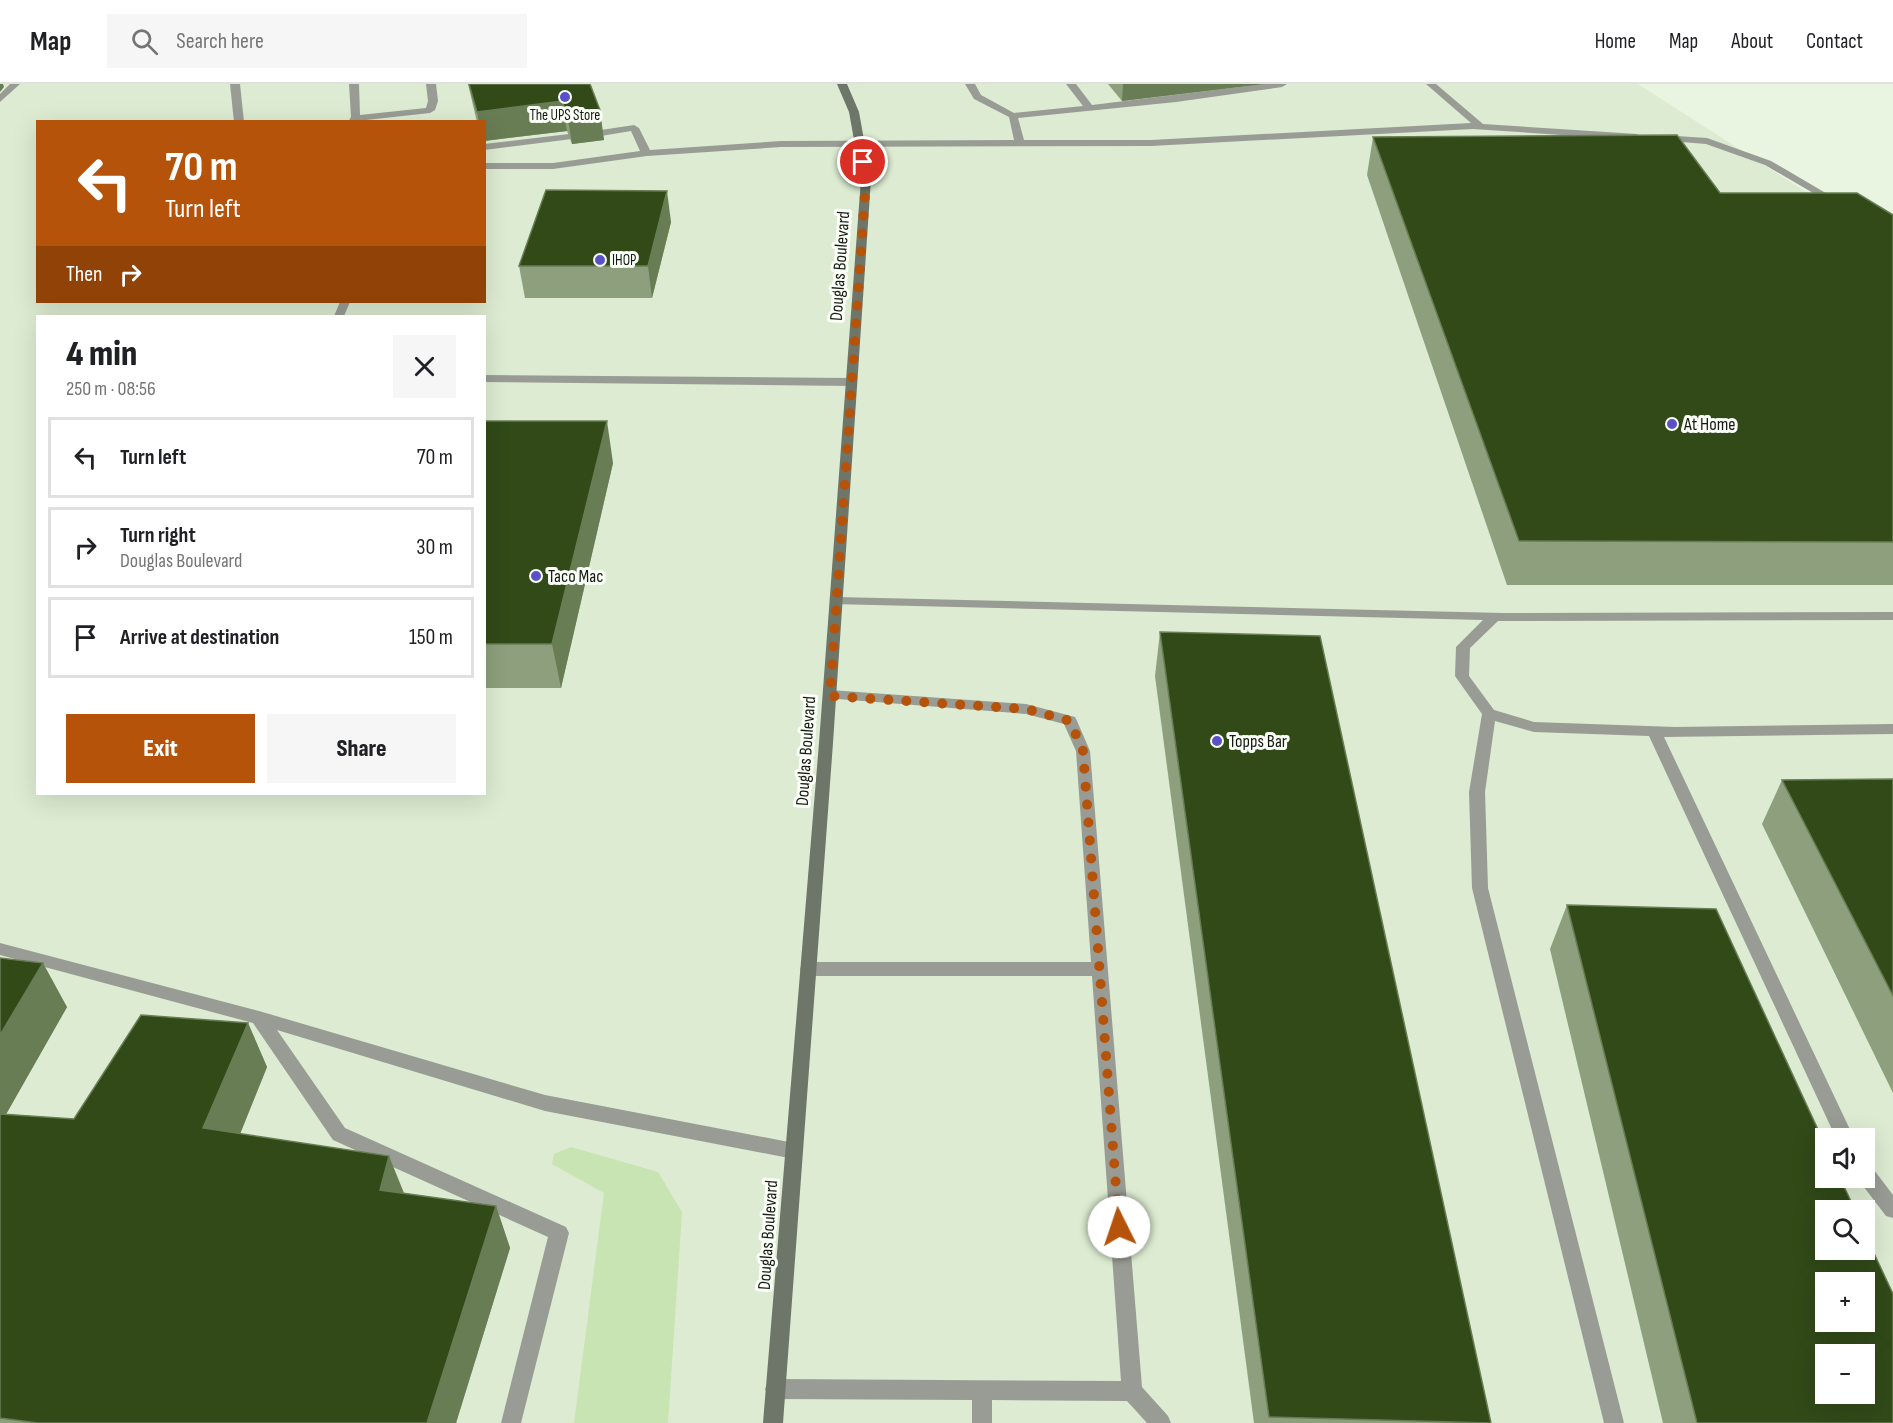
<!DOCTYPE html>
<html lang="en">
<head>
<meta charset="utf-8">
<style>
  body { margin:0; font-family:"Sofia Sans Condensed",sans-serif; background:#f6f6f6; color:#202124; height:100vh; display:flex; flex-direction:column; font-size:22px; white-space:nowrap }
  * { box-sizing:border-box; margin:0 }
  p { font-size:20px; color:#757577 }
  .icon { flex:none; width:33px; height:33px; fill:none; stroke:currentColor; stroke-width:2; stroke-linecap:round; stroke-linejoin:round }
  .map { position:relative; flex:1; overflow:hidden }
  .panel { position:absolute; left:36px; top:231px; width:450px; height:480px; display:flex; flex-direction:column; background:#fff; border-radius:0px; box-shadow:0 6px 24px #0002 }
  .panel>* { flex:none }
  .banner { position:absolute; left:36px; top:36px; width:450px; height:183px; border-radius:0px; box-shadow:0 6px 24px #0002; background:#b45309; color:#fff; overflow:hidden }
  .fabs { position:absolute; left:1815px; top:1044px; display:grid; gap:12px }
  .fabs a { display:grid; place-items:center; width:60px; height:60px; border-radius:0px; background:#fff; box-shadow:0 6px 24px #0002; font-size:30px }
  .pin { position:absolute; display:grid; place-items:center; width:51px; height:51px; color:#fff; margin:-26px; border:3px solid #fff; border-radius:50%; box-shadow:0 2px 6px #0007 }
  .me { position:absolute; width:66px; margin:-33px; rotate:356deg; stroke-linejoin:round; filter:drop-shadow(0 0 4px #0008) }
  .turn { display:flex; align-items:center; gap:21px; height:126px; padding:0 30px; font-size:27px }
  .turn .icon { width:78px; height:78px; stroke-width:2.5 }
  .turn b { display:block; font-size:42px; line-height:51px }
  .then { display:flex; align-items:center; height:57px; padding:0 30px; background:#0003; gap:12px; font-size:22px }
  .round { display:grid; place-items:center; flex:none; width:63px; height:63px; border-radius:0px; background:#f6f6f6 }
  .head { display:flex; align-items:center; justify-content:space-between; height:102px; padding:0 30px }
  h1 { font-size:36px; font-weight:800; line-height:45px }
  .cta { display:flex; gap:12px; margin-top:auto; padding:12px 30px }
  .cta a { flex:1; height:69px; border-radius:0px; background:#b45309; color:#fff; font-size:24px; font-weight:800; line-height:69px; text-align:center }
  .cta a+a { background:#f6f6f6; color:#202124 }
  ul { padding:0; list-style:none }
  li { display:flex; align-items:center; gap:18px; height:81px; margin:0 12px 9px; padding:0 18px; border:3px solid #e0e0e0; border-radius:0px }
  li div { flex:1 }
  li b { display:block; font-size:22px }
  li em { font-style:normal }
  header { display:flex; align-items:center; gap:36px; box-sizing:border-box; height:84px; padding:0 30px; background:#fff; border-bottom:2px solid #e0e0e0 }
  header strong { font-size:28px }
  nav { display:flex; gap:33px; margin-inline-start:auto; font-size:21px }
  .search { width:420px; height:54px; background:#f6f6f6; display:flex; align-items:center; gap:15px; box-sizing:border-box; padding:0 21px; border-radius:0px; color:#757577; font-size:22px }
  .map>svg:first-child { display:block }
  .built { fill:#dcebd1; fill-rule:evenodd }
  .green { fill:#c8e4b2 }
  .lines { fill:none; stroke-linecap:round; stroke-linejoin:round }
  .lane { fill:#989c94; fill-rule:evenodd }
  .secondary { fill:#6e7569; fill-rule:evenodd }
  .wall { fill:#8d9f7c }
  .shaded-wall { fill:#687d54 }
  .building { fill:#314a18; stroke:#687d54; stroke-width:1.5; fill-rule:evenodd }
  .route { stroke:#b45309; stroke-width:10; stroke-dasharray:0 18 }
  .poi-dot { fill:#5a51c9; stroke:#fafff7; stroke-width:2 }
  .labels { text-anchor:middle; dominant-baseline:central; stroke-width:6; stroke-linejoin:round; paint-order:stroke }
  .far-poi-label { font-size:15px; fill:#161a13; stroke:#fafff7 }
  .street-label { font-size:18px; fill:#161a13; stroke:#fafff7 }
  .poi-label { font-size:18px; fill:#161a13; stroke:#fafff7; text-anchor:start }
</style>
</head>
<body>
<header>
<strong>Map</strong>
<div class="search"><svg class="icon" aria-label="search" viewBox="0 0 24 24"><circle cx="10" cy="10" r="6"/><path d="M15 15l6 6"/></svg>Search here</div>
<nav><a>Home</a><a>Map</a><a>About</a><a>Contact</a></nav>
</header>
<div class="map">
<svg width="1893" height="1339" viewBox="0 0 1893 1339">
  <rect width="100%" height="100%" fill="#e9f4e1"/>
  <path class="built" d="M0,0H1638L1893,164V1339H0ZM38,38H484V218H38ZM38,232H484V710H38ZM1826,1054H1864V1094H1826ZM1826,1126H1864V1166H1826ZM1826,1198H1864V1238H1826ZM1826,1270H1864V1310H1826Z"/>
  <polygon class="green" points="571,1063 658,1088 682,1128 668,1339 574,1339 604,1109 552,1080 554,1070"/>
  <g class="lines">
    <g class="lane">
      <polygon points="10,0 20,0 0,18 0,10"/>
      <polygon points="230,0 240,0 244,38 234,38"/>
      <polygon points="349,0 359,0 360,31 426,24 428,17 426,0 436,0 438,17 435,26 430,29 348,38 351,33"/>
      <polygon points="965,0 975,0 981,11 1014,29 1083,22 1066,0 1076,0 1092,21 1263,0 1287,0 1282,3 1176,18 1018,34 1024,56 1151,56 1471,39 1426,0 1436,0 1483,40 1637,50 1642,53 1637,56 1473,45 1151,62 781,63 647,72 553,85 484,85 484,79 553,79 640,67 631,47 601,52 596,49 601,46 634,41 639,44 650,66 781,57 1014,56 1009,33 974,15"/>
      <polygon points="569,50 572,51 572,55 484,66 484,60"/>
      <polygon points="1661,51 1707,54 1771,77 1841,118 1832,120 1765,81 1706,60 1658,56 1658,52"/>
      <polygon points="340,218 350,218 344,232 334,232"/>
      <polygon points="484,291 851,294 857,298 851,302 484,298"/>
      <polygon points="837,513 1503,529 1893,528 1893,536 1498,537 1470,564 1469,592 1494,626 1534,638 1675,643 1893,640 1893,650 1664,653 1854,1054 1836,1054 1649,652 1534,648 1495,637 1485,708 1488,804 1624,1339 1604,1339 1472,804 1469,708 1482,630 1455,592 1456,563 1483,536 832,520 830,517"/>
      <polygon points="830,606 1026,620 1075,633 1077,637 1090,667 1142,1303 1168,1332 1171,1339 1147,1339 1127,1317 992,1316 992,1339 972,1339 972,1316 775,1315 768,1312 765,1305 768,1298 775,1295 1121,1297 1092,892 808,892 802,890 800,885 802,880 808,878 1091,878 1076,667 1064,640 1026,630 825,614 823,611"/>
      <polygon points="0,859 259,927 545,1011 794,1059 801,1061 803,1067 801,1073 794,1075 545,1027 277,946 345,1044 566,1143 569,1149 521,1339 501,1339 548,1153 333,1056 253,939 0,871"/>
      <polygon points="1864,1080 1871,1082 1893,1111 1893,1134 1886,1132 1857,1094 1864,1094"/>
    </g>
    <polygon class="secondary" points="837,0 847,0 859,28 871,95 833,659 783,1339 763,1339 819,659 861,95 849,28"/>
  </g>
  <g class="wall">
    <polygon points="468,0 590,0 604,56 572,60 567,47 484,57 484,38 477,38"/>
    <polygon points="1108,0 1264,0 1122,17"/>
    <polygon points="1373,53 1720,109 1893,131 1893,501 1507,501 1367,91"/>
    <polygon points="671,138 652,214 525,214 519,182"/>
    <polygon points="484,337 613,379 561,604 484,604"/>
    <polygon points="1160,548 1491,1339 1254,1339 1155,592"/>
    <polygon points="1893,695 1893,1009 1762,740 1782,696"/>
    <polygon points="1567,821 1893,1339 1663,1339 1550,865"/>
    <polygon points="0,874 67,923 6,1030 74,1035 248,939 267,983 240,1050 404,1109 496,1122 510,1164 456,1339 0,1339"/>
  </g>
  <g class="shaded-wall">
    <polygon points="0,0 3,0 4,3 0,8"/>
    <polygon points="1123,0 1264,0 1122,17"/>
    <polygon points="562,17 567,47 484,57 484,38 479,38 477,28"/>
    <polygon points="600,26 604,56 572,60 567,30"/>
    <polygon points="667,107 671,138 652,214 648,182"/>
    <polygon points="607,337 613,379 561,604 552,560"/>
    <polygon points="43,879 67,923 0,1041 0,951"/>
    <polygon points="248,939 267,983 225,1087 203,1044"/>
    <polygon points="389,1072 406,1114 380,1106"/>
    <polygon points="496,1122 510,1164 456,1339 427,1339"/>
  </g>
  <g class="building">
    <polygon points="469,0 590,0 600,26 567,30 562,17 477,28"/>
    <polygon points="1677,51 1720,109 1857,109 1893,131 1893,458 1519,457 1373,53"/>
    <polygon points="546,106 667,107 648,182 519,182"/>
    <polygon points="484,337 607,337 552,560 484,560"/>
    <polygon points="1160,548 1320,552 1491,1339 1269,1333"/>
    <polygon points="1893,695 1893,912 1782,696"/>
    <path d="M1567,821L1716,825L1826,1063V1094H1840L1855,1126H1826V1166H1864V1148L1893,1210V1339H1697ZM1826,1198H1864V1238H1826ZM1826,1270H1864V1310H1826Z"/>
    <polygon points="0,874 43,879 0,951"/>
    <polygon points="141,931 248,939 203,1044 389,1072 380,1106 496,1122 427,1339 38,1339 0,1334 0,1030 74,1035"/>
  </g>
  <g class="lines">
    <polyline class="route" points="863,78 866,95 830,612 1026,625 1070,637 1083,667 1119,1143"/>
  </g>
  <g class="poi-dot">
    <circle cx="565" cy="13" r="6"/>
    <circle cx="600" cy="176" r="6"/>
    <circle cx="1672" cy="340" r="6"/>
    <circle cx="536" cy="492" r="6"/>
    <circle cx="1217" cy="657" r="6"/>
  </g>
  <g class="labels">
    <g class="far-poi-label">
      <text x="565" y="31">The UPS Store</text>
      <text x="612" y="176" text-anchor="start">IHOP</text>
    </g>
    <g class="street-label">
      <text transform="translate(840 182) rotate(-86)">Douglas Boulevard</text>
      <text transform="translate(806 667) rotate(-86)">Douglas Boulevard</text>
      <text transform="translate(768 1151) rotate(-86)">Douglas Boulevard</text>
    </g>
    <g class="poi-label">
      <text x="1684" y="340">At Home</text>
      <text x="548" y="492">Taco Mac</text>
      <text x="1229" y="657">Topps Bar</text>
    </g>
  </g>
</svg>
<div class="fabs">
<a><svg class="icon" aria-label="sound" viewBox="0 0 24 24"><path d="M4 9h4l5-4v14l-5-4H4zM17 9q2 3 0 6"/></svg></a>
<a><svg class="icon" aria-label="search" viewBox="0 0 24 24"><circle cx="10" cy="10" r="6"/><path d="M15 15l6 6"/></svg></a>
<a>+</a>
<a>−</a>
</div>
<div class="pin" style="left:863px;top:78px;background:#d93025"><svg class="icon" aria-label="arrive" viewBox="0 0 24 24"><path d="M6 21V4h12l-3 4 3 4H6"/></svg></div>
<svg class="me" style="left:1119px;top:1143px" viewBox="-20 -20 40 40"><circle r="19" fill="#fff"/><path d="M0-13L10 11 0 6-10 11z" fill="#b45309"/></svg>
<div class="banner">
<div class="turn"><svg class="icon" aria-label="left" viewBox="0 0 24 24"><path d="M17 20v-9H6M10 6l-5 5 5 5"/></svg><div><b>70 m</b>Turn left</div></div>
<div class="then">Then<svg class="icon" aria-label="right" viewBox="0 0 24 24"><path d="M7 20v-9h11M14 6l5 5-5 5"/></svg></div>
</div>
<section class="panel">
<div class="head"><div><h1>4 min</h1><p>250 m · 08:56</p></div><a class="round"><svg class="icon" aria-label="close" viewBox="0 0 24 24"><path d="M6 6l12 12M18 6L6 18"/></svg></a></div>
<ul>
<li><svg class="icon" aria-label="left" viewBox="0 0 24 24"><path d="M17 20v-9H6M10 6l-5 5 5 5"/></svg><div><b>Turn left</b></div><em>70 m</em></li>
<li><svg class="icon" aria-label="right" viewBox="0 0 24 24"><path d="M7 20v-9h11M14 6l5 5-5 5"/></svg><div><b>Turn right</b><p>Douglas Boulevard</p></div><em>30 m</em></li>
<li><svg class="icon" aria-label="arrive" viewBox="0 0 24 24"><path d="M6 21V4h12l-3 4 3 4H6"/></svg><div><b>Arrive at destination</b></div><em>150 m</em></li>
</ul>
<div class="cta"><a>Exit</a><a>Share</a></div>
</section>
</div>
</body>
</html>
